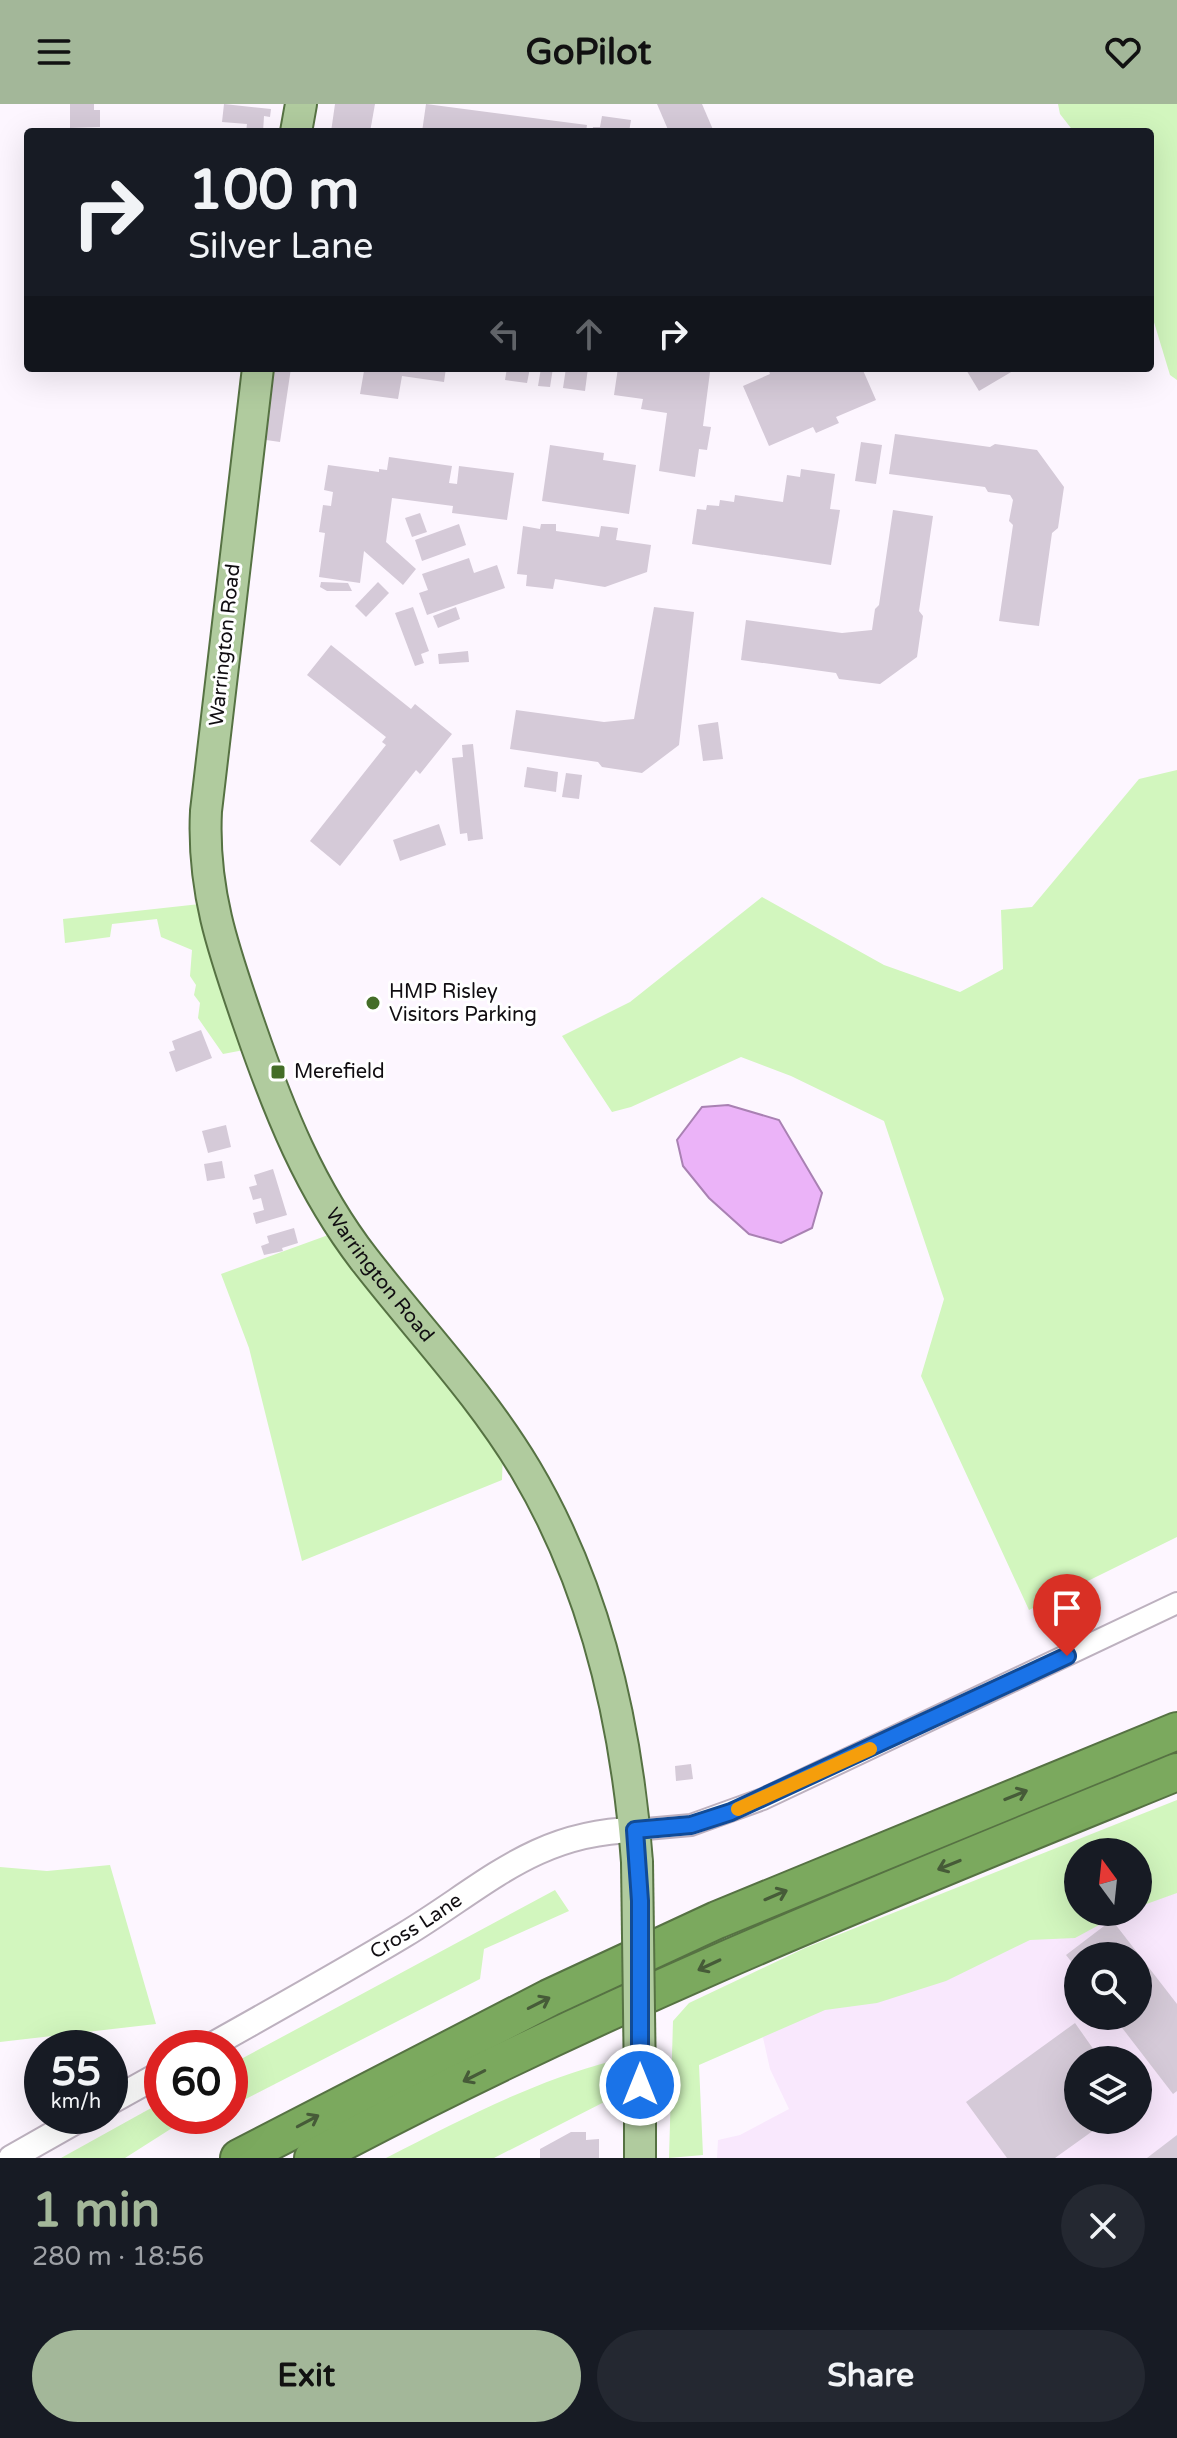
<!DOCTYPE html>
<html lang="en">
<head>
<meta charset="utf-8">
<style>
  body { margin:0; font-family:"Varela Round",sans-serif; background:#242831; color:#f1f3f6; height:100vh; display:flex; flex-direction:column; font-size:30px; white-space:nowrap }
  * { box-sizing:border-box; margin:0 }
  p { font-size:26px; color:#9ea1a6 }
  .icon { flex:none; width:44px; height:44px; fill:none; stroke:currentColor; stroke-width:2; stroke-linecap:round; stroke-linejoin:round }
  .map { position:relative; height:2054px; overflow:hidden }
  .sheet { display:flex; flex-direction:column; background:#171b24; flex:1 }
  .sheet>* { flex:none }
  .guide { position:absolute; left:24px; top:24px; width:1130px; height:244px; border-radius:8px; box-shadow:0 8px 32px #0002; background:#171b24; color:#f1f3f6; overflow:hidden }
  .needle { width:52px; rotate:345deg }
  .fabs { position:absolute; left:1064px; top:1734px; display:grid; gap:16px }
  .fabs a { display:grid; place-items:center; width:88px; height:88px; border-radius:50%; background:#171b24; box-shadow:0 8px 32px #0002; font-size:40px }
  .speed { position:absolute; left:24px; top:1926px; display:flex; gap:16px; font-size:40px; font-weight:700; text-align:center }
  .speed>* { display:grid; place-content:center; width:104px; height:104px; border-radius:50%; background:#171b24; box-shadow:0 8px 32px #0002; line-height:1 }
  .speed small { font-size:20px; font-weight:400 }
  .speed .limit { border:12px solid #d22; background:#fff; color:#111 }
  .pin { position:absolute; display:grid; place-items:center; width:68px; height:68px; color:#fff; margin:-82px -34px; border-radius:50% 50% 50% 0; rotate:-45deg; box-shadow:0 0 8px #0007 }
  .pin .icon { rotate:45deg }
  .me { position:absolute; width:88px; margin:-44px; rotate:0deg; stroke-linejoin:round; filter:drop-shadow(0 0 6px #0008) }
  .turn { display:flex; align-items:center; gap:28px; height:168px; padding:0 32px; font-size:36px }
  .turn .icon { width:104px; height:104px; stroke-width:2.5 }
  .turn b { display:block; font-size:56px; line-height:68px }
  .lanes { display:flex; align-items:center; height:76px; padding:0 32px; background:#0003; justify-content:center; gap:40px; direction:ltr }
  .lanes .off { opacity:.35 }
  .round { display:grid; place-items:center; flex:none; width:84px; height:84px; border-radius:42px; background:#242831 }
  .headline { display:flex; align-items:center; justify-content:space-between; height:136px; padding:0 32px }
  h1 { font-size:48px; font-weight:800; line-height:60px; color:#a3b799 }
  .button { display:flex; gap:16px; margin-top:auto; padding:16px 32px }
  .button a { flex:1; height:92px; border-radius:48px; background:#a3b799; color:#111; font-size:32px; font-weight:800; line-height:92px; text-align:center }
  .button a+a { background:#242831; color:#f1f3f6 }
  header { display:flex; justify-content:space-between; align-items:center; height:104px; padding:0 32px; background:#a3b799; color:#111; font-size:36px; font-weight:800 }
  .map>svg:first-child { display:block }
  .built { fill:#f9e8fd; fill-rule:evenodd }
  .green { fill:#d2f6be }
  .water { fill:#ebb3f8; stroke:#a981b3; stroke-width:2 }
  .building { fill:#d5cad8 }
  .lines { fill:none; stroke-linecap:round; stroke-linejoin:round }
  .minor-casing { stroke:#bdb1bf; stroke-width:24 }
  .tertiary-casing { stroke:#bdb1bf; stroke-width:28 }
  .primary-casing { stroke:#567243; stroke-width:34 }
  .motorway-casing { stroke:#567243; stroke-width:40 }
  .minor { stroke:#fff; stroke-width:20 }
  .tertiary { stroke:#fff; stroke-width:24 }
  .primary { stroke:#b0cb9e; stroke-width:30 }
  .motorway { stroke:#7ba95e; stroke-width:36 }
  .primary-bridge-casing { stroke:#567243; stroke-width:34; stroke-linecap:butt }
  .primary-bridge { stroke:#b0cb9e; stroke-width:30 }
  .oneway { stroke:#465b38 }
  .route-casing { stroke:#114b97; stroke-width:20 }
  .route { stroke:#1a73e8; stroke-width:14 }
  .slow { stroke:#f59e0b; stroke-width:14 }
  .poi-dot { fill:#446d28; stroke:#fff; stroke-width:3 }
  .labels { text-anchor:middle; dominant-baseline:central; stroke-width:6; stroke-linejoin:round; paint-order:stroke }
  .street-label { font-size:20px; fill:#100d11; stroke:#fff }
  .poi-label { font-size:20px; fill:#100d11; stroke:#fff; text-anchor:start }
</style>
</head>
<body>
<header><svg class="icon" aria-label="menu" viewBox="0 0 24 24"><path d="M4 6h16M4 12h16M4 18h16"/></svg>GoPilot<svg class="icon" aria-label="heart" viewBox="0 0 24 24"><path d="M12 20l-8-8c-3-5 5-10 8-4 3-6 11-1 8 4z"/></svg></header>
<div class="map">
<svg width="1177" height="2054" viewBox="0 0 1177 2054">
  <rect width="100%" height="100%" fill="#fdf6ff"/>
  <path class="built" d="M1177,1757V2054H717L718,2036L740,2031L789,2005L770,1965L762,1929L1078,1808H1138V1771ZM1078,1852H1138V1912H1078ZM1078,1956H1138V2016H1078Z"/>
  <g class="green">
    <polygon points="1058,0 1177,0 1177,276 1170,271 1150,205 1150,28 1074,28 1060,10"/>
    <polygon points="1177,666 1177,1433 1029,1506 921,1272 944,1195 884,1017 791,972 741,953 631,1003 612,1008 562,932 630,898 762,793 884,861 960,888 1003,865 1001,806 1032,803 1139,675"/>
    <polygon points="200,800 244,946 223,950 198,914 200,899 194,891 196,881 190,872 192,846 161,833 157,815 112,820 110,833 65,839 63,815"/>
    <polygon points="331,1130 503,1348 502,1376 302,1457 249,1244 221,1170"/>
    <polygon points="1177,1696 1177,1789 1138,1803 1138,1748 1078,1748 1078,1808 1123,1808 1075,1834 1030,1836 946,1877 877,1899 825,1906 699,1961 703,2051 669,2054 673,1917 689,1899 805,1844"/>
    <polygon points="110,1761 156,1920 0,1938 0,1763 47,1767"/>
    <polygon points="555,1786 569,1807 484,1845 480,1875 230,2003 230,1961"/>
    <path d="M612,1957L616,1992L494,2054H386C460,2016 532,1978 612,1957Z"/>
    <polygon points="162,1998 162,2012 191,2012 125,2054 61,2054"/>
  </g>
  <polygon class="water" points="728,1001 779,1016 822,1089 812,1124 781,1139 749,1130 709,1094 683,1062 677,1036 702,1003"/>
  <g class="building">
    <polygon points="70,0 94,0 94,6 100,6 100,23 70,24"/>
    <polygon points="224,0 271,5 270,13 264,12 263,28 246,28 247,20 222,18"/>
    <polygon points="335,0 375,0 370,28 331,28"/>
    <polygon points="426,0 587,21 586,28 422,28"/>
    <polygon points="657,0 702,0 714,28 669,28"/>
    <polygon points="602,12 631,16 629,28 592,28 593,23 600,23"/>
    <polygon points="275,264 291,264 280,338 266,336 267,296"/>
    <polygon points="357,264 446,264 444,278 402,272 398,295 360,290 364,267"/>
    <polygon points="507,264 530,264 527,279 505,276"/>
    <polygon points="541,264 553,264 550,283 538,282"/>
    <polygon points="566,264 588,264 585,287 563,284"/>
    <polygon points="618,264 710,268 703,322 711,323 707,346 699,345 695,373 659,367 667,309 641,305 643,295 614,291"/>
    <polygon points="768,264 862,264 876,296 836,313 839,319 816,329 813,323 769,342 743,282 770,270"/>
    <polygon points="965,264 1018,264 979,287"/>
    <polygon points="895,330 990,343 995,340 1037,346 1064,383 1058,424 1052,429 1039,522 999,517 1013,421 1009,417 1013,396 1010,391 988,388 985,383 889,370"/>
    <polygon points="861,338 882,341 876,380 855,377"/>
    <polygon points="550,341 604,349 603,356 636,361 629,410 542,397"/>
    <polygon points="389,353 452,362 449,379 457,380 459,362 514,369 507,416 452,409 453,402 392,394 386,438 416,465 403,481 364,447 360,479 319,473 325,429 319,428 323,401 331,402 333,388 324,386 328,361 379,368 379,365 387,366"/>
    <polygon points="801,365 835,370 830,405 840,406 831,461 692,440 697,405 706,406 707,401 719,402 720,396 734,398 735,391 783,398 787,371 800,373"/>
    <polygon points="893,406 933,412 919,507 923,512 917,553 880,580 839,575 836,569 741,556 746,516 842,529 872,526 875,505 879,501"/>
    <polygon points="420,409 427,428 412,433 405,414"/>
    <polygon points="459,420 466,441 422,457 415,436"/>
    <polygon points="541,420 556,420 556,427 599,433 601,422 618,424 616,436 651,441 647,468 605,483 555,475 553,485 526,482 527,471 517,470 523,422 540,425"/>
    <polygon points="469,454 474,469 497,461 505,484 427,511 419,489 428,486 422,470"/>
    <polygon points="321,478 348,479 352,487 327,487 320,483"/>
    <polygon points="378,478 389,489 366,513 355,502"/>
    <polygon points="413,503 429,547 421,550 424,559 415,562 395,509"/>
    <polygon points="456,503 460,515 438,524 433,512"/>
    <polygon points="654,503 694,508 679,641 642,669 602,663 598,658 510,645 516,606 604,618 634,615"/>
    <polygon points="331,541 411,605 415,600 452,630 420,670 416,666 340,762 310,737 386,641 382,638 386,633 307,571"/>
    <polygon points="468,547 469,558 439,560 438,550"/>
    <polygon points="718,618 723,655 703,657 698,621"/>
    <polygon points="473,640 483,735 468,737 467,729 460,730 452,654 463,653 462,641"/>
    <polygon points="527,663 558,668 556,688 524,683"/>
    <polygon points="566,669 582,671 579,695 562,693"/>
    <polygon points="439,720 446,741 400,757 393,736"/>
    <polygon points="201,926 212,954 176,968 169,948 175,946 172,937"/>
    <polygon points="226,1021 231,1043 208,1049 202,1027"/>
    <polygon points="222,1057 225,1074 207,1077 204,1060"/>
    <polygon points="273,1065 287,1111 256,1120 253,1109 264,1106 261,1094 253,1096 249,1083 257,1081 254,1071"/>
    <polygon points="294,1124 298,1139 282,1144 283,1147 264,1151 261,1142 269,1139 267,1132"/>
    <polygon points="691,1660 693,1675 676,1677 675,1662"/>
    <polygon points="1112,1816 1177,1900 1177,1987 1173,1990 1113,1912 1138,1912 1138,1852 1078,1852 1078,1866 1066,1851"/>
    <polygon points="1075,1919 1101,1956 1078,1956 1078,2016 1108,2016 1055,2054 1007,2054 966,1998"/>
    <polygon points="571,2028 586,2028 586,2036 599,2035 599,2054 540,2054 540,2045"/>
    <polygon points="1177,2031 1177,2054 1147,2054"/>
  </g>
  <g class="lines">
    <g class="minor-casing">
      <polyline id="minor" points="635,1726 691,1721 763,1695 1177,1499"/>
    </g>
    <g class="tertiary-casing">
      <g id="tertiary">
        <path id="s1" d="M207,1944C273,1907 339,1870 404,1831C485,1782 535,1728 635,1726"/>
        <polyline points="110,1998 162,1969"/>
        <polyline points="11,2054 85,2012"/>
      </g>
    </g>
    <g class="primary-casing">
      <g id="primary">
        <polyline points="296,28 301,0"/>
        <path id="s2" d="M258,264L206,707C202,787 224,848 250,923C279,1007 310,1085 364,1155C419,1226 480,1289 526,1366C596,1484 627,1622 637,1758"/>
        <polyline points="640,2054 640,1981"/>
      </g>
    </g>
    <g class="motorway-casing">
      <g id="motorway">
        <polyline points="239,2054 549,1894 717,1816 1177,1627"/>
        <path d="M313,2054C592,1904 885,1787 1177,1668"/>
      </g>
    </g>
    <use href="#minor" class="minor"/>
    <use href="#tertiary" class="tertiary"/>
    <use href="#primary" class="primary"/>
    <use href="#motorway" class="motorway"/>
    <g class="primary-bridge-casing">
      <polyline id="primary-bridge" points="637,1758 640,1981"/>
    </g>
    <use href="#primary-bridge" class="primary-bridge"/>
  </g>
  <defs><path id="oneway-shaft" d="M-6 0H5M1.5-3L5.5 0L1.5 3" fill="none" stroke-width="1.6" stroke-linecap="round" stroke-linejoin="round" transform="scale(2)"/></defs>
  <g class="oneway">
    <use href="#oneway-shaft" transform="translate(1016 1691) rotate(-22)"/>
    <use href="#oneway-shaft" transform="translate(949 1761) rotate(158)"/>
    <use href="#oneway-shaft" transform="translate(776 1791) rotate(-23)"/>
    <use href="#oneway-shaft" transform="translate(709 1861) rotate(155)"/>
    <use href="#oneway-shaft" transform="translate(539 1899) rotate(-27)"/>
    <use href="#oneway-shaft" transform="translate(474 1972) rotate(153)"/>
    <use href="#oneway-shaft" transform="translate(308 2017) rotate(-28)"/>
  </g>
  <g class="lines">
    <g class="route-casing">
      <polyline id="route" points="640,1981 640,1797 635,1726 691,1721 731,1708 1067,1552"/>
    </g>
    <use href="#route" class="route"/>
    <polyline class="slow" points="738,1705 870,1645"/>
  </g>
  <g class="poi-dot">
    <circle cx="373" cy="899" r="8"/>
    <rect x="270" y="960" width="16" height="16" rx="4"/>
  </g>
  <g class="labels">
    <g class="street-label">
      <text transform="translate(225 541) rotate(-84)">Warrington Road</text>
      <text stroke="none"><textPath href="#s2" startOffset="950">Warrington Road</textPath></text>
      <text stroke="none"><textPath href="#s1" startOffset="242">Cross Lane</textPath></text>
    </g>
    <g class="poi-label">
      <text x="389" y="888">HMP Risley<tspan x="389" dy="23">Visitors Parking</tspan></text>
      <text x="294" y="968">Merefield</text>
    </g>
  </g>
</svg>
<div class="fabs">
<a><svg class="needle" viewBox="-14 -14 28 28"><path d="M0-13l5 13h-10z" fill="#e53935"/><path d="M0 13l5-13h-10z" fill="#9ea1a6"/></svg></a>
<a><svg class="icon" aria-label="search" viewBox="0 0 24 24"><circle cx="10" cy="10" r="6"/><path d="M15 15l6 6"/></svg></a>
<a><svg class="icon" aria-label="layers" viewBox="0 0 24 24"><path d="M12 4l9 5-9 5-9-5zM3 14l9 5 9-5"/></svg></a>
</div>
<div class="speed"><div>55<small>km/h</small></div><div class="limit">60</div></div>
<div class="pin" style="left:1067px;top:1552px;background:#d93025"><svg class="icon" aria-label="arrive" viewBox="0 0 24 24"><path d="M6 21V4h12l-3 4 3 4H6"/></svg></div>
<svg class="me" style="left:640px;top:1981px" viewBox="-20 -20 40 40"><circle r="17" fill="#1a73e8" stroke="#fff" stroke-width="3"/><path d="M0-11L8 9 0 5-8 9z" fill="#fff"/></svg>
<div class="guide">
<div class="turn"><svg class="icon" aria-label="right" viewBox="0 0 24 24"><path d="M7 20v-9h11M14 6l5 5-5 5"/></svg><div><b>100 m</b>Silver Lane</div></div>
<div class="lanes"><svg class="icon off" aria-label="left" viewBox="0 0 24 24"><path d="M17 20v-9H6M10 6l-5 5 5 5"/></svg><svg class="icon off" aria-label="ahead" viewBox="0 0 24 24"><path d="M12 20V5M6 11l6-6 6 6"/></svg><svg class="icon" aria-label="right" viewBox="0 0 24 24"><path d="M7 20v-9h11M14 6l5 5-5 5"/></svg></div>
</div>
</div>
<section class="sheet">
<div class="headline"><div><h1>1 min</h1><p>280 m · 18:56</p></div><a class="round"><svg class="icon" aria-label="close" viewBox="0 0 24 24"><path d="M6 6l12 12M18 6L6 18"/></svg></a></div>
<div class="button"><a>Exit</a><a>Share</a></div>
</section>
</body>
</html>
